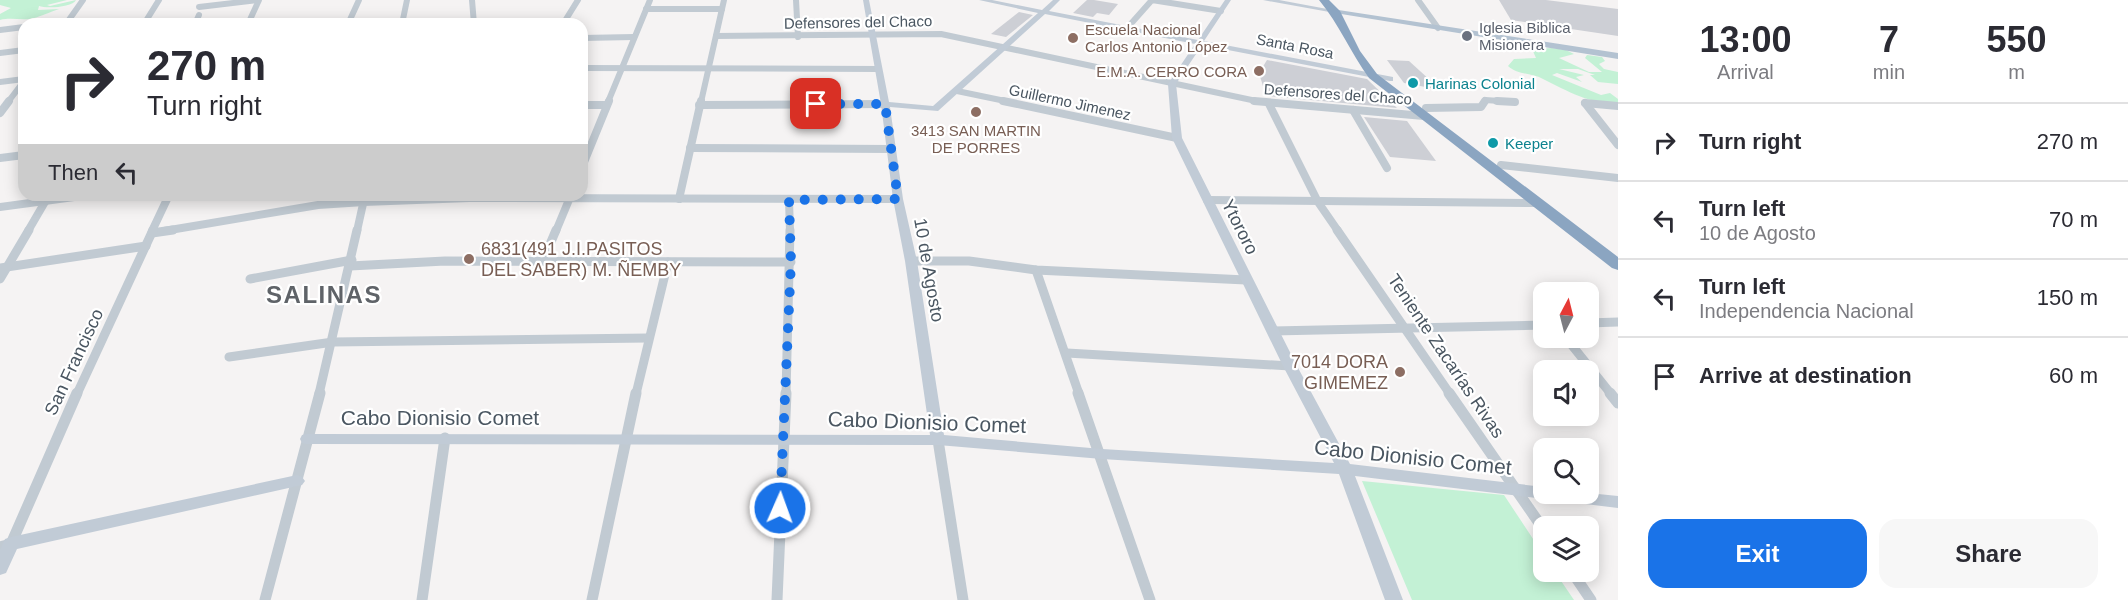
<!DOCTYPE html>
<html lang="en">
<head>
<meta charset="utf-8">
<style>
  body { margin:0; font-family:Arial,sans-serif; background:#f7f7f7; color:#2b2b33; height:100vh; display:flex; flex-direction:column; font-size:22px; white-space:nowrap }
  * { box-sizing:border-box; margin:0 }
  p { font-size:20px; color:#7c7c81 }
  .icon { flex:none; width:33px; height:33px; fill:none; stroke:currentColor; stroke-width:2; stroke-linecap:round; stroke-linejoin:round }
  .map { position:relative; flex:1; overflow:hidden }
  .drawer { display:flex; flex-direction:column; background:#fff; width:510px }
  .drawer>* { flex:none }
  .banner { position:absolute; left:18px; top:18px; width:570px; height:183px; border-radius:18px; box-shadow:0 3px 15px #0003; background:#fff; color:#2b2b33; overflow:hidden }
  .needle { width:39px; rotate:7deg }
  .fabs { position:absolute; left:1533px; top:282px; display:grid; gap:12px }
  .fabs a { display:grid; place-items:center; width:66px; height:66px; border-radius:12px; background:#fff; box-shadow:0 3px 15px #0003; font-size:30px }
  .pin { position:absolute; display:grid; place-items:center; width:51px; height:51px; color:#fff; margin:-26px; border-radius:12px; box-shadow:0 3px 9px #0006 }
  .me { position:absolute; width:66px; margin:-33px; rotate:2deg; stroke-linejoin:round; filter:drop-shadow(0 0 4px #0008) }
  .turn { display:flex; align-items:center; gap:21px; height:126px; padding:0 30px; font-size:27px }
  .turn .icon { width:78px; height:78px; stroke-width:2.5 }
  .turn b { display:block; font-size:42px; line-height:51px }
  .then { display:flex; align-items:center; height:57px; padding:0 30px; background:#0003; gap:12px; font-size:22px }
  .eta { display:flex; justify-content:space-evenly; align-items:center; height:102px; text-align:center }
  .eta b { font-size:36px; font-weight:800; line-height:42px }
  .action { display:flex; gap:12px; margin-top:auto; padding:12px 30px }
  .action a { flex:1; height:69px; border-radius:18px; background:#1a73e8; color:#fff; font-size:24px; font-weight:800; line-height:69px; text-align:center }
  .action a+a { background:#f7f7f7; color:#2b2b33 }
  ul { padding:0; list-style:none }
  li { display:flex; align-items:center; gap:18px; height:78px; padding:0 30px; border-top:2px solid #e1e1e2 }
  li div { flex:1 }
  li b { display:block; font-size:22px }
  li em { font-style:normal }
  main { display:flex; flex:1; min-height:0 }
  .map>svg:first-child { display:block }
  .green { fill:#c3f1d5 }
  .building { fill:#cdcfd5 }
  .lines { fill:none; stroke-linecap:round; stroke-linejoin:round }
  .street-far3 { stroke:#c1cad2; stroke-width:6 }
  .street-far2 { stroke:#c1cad2; stroke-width:8 }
  .street-far1 { stroke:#c1cad2; stroke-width:9 }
  .street { stroke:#c1cad2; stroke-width:11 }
  .secondary { fill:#c1cbd6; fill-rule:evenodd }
  .primary { fill:#b3c2d1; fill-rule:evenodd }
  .highway { fill:#8ba5c1; fill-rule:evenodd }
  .route { stroke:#1a73e8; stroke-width:10; stroke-dasharray:0 18 }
  .worship-dot { fill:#6b7280; stroke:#fff; stroke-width:2 }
  .education-dot { fill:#8d6e63; stroke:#fff; stroke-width:2 }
  .culture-dot { fill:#0f9aa8; stroke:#fff; stroke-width:2 }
  .labels { text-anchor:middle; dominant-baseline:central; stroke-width:4.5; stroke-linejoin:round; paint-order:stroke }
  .far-street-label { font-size:15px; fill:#4a5661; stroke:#fff }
  .far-worship-label { font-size:15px; fill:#5b616d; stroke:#fff; text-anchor:start }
  .far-education-label { font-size:15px; fill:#785e54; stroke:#fff; text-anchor:start }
  .far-culture-label { font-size:15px; fill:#0d838f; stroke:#fff; text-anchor:start }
  .street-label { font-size:18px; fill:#4a5661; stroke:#fff }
  .education-label { font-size:18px; fill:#785e54; stroke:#fff; text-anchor:start }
  .near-street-label { font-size:21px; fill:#4a5661; stroke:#fff }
  .district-label { font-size:24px; font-weight:bold; letter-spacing:1.5px; fill:#5f6368; stroke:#fff }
</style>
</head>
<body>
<main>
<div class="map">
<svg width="1618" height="600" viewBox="0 0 1618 600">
  <rect width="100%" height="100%" fill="#f5f3f3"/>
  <g class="green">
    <path d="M0,0H67L47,5L50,6L76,0C73,7 47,9 39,6L38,10L59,9C50,12 39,17 34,18C24,21 11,17 0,20V14L11,8L0,5Z"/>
    <path d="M1552,48L1566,50L1574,54L1559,58L1589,72H1602L1585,58L1587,55L1602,57L1605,61L1599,64L1604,69L1618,72V84L1598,82L1590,75H1595L1578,69H1559L1584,75L1576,77L1582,82L1557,73L1552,75L1601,95L1610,93L1618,99V104C1590,104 1567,91 1543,79C1532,73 1518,75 1508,66L1514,59L1536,58L1532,49Z"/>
    <polygon points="1362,481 1504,495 1543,554 1544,572 1555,572 1574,600 1412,600"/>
  </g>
  <g class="building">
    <polygon points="1087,0 1094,0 1118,4 1109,15 1097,13 1093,17 1073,13"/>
    <polygon points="1499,0 1546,0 1618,9 1618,36 1511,20"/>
    <polygon points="1019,12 1033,15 1006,37 991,34"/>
    <polygon points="1267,60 1367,79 1397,108 1266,96 1259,73"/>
    <polygon points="1387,60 1409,61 1431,81 1431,88 1404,83"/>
    <polygon points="1364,117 1407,121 1436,161 1390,157"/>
  </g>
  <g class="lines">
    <g class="street-far3">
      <polyline points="472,0 474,24"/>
      <polyline points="796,0 798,37"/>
      <polyline points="1418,0 1438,28"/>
      <polyline points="199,7 259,0 248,24"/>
      <polyline points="646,9 722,9"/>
      <polyline points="66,24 83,0"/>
      <polyline points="144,24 159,0"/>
      <polyline points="195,24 199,15"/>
      <polyline points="348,24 359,0"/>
      <polyline points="402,24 407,0"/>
      <polyline points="563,24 578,0"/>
      <polyline points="1128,27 1152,0 1221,11"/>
      <polyline points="0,30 24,27"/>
      <polyline points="716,36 941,34 1261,102"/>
      <polyline points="582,38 634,37"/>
      <polyline points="0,53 24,50"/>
      <polyline points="582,68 879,69"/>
      <polyline points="0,82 24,79"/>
      <polyline points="957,91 1010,102"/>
      <polyline points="8,102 24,81"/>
      <polyline points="608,102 650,0"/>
      <polyline points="701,102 724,0"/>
      <polyline points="1484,102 1485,100 1515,102"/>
    </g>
    <g class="street-far2">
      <polyline points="1003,101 1177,138"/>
      <polyline points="1254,101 1424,116"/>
      <polyline points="1497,101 1515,102"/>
      <polyline points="1585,103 1618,145"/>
      <polyline points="1585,103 1618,106"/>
      <polyline points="1269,104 1318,202 1338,231"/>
      <polyline points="582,105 606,105"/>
      <polyline points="699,105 885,104"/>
      <polyline points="1426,108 1481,107 1485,101"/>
      <polyline points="1353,110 1387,168"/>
      <polyline points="0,113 9,101"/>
      <polyline points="690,148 892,149"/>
      <polyline points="0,158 24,155"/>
      <polyline points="1501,165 1618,178"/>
      <polyline points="582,167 609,101"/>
      <polyline points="679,199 701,101"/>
      <polyline points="789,200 790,231"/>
      <polyline points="1207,200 1536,203"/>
      <polyline points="0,207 89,195"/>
      <polyline points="28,231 49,195"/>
      <polyline points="152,231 169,195"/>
      <polyline points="164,231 318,205 364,202 469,198 898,199"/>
      <polyline points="357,231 365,195"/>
      <polyline points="556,231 571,195"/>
    </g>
    <g class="street-far1">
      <polyline points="1337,230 1450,394"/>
      <polyline points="152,233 173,230"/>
      <polyline points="543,261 556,230"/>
      <polyline points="911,261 969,261 1036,270 1246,280"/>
      <polyline points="350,266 445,261 791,262"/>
      <polyline points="0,268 146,246"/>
      <polyline points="1036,270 1079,394"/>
      <polyline points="0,279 29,230"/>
      <polyline points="250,279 352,260"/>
      <polyline points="1588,323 1618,322"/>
      <polyline points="1273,331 1544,325"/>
      <polyline points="1566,338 1611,394"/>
      <polyline points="1067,353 1290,366"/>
      <polyline points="229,357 333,342 648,338"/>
      <polyline points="77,394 153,230"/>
      <polyline points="319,394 357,230"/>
      <polyline points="636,394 668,262"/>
      <polyline points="786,394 790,230"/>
    </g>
    <g class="street">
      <polyline points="1078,393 1150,600"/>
      <polyline points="1449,393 1544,530"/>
      <polyline points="1610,393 1618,403"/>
      <polyline points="938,440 963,600"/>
      <polyline points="0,547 11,544 77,393"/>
      <polyline points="1572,572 1591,600"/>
      <polyline points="265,600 320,393"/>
      <polyline points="422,600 445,438"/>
      <polyline points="592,600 636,393"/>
      <polyline points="777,600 786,393"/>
    </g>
    <g class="secondary">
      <path d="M863,0H869L889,102L933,106L1038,13L979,0H992L1042,10L1053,0H1060L1049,11L1198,40L1225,0H1231L1204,41L1393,77V81H1390L1202,45L1176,84L1182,138L1297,366L1350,464L1544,487V494L1588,493L1618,496V508L1355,476L1403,600H1385L1339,474L1102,459L938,445L307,444L302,443L300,439L302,435L307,434L930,435L905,261L893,199L881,104ZM1045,14L1195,44L1168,84L1172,138L1283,366L1334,463L1102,449L944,435L917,261L903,199L890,107L938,111Z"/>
      <polygon points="1263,0 1279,0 1338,11 1335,13"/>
      <polygon points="297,475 302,477 305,481 302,485 17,549 6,573 0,575 0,550 5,539 11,537"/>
    </g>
    <polygon class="primary" points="1332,9 1618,53 1618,59 1335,13 1332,13"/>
    <path class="highway" d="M1319,0H1329L1340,11L1360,51L1377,74L1618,257V270L1612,268L1369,78C1351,53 1339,24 1319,0Z"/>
  </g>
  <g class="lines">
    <polyline class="route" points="780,508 791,262 789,200 898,199 885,104 816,104"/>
  </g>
  <circle class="worship-dot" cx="1467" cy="36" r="6"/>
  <g class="education-dot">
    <circle cx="1073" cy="38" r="6"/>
    <circle cx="1259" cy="71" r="6"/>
    <circle cx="976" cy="112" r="6"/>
    <circle cx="469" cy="259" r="6"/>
    <circle cx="1400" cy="372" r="6"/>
  </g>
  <g class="culture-dot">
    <circle cx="1413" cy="83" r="6"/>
    <circle cx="1493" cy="143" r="6"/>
  </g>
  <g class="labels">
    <g class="far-street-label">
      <text transform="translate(858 22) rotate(-1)">Defensores del Chaco</text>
      <text transform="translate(1295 46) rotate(11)">Santa Rosa</text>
      <text transform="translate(1338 94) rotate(4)">Defensores del Chaco</text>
      <text transform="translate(1070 102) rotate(12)">Guillermo Jimenez</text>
    </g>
    <g class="far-worship-label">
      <text x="1479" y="27">Iglesia Biblica<tspan x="1479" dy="17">Misionera</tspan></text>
    </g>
    <g class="far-education-label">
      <text x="1085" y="29">Escuela Nacional<tspan x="1085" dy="17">Carlos Antonio López</tspan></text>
      <text x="1247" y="71" text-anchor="end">E.M.A. CERRO CORA</text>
      <text x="976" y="130" text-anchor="middle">3413 SAN MARTIN<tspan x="976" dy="17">DE PORRES</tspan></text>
    </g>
    <g class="far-culture-label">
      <text x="1425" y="83">Harinas Colonial</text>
      <text x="1505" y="143">Keeper</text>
    </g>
    <g class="street-label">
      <text transform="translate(1240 227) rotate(63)">Ytororo</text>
      <text transform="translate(929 270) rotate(80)">10 de Agosto</text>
      <text transform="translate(1446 356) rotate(56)">Teniente Zacarías Rivas</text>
      <text transform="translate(74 362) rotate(-65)">San Francisco</text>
    </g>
    <g class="education-label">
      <text x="481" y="249">6831(491 J.I.PASITOS<tspan x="481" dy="21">DEL SABER) M. ÑEMBY</tspan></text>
      <text x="1388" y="362" text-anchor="end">7014 DORA<tspan x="1388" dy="21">GIMEMEZ</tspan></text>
    </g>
    <g class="near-street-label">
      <text x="440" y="417">Cabo Dionisio Comet</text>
      <text transform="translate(927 422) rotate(2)">Cabo Dionisio Comet</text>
      <text transform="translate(1413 457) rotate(6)">Cabo Dionisio Comet</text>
    </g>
    <g class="district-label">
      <text x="324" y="294">SALINAS</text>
    </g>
  </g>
</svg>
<div class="fabs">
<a><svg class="needle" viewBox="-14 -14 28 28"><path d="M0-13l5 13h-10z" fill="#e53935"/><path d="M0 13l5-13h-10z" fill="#7c7c81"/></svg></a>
<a><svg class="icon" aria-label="sound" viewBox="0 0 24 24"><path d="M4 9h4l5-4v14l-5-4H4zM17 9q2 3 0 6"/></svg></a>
<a><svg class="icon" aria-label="search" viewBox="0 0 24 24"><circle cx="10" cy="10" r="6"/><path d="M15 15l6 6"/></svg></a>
<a><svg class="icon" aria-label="layers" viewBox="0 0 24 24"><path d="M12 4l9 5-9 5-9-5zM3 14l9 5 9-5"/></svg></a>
</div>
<div class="pin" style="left:816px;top:104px;background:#d93025"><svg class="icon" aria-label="arrive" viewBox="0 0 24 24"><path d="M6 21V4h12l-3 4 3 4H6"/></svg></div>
<svg class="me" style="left:780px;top:508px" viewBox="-20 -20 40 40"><circle r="17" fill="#1a73e8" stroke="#fff" stroke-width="3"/><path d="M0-11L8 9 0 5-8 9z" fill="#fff"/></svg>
<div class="banner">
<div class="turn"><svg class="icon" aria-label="right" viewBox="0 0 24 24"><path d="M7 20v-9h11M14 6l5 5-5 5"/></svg><div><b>270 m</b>Turn right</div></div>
<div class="then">Then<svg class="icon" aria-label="left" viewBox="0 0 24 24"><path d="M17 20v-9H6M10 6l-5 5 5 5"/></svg></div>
</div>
</div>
<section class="drawer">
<div class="eta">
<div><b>13:00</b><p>Arrival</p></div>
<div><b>7</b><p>min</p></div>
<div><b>550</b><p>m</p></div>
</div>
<ul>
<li><svg class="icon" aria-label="right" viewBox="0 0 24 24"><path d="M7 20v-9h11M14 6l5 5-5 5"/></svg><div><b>Turn right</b></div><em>270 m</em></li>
<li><svg class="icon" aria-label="left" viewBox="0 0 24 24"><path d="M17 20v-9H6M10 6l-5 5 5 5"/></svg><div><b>Turn left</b><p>10 de Agosto</p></div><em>70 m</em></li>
<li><svg class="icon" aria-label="left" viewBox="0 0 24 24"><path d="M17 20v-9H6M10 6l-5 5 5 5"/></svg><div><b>Turn left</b><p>Independencia Nacional</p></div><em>150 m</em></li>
<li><svg class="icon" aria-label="arrive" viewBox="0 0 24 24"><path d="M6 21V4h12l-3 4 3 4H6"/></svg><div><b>Arrive at destination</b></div><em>60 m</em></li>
</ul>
<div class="action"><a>Exit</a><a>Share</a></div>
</section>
</main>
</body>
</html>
